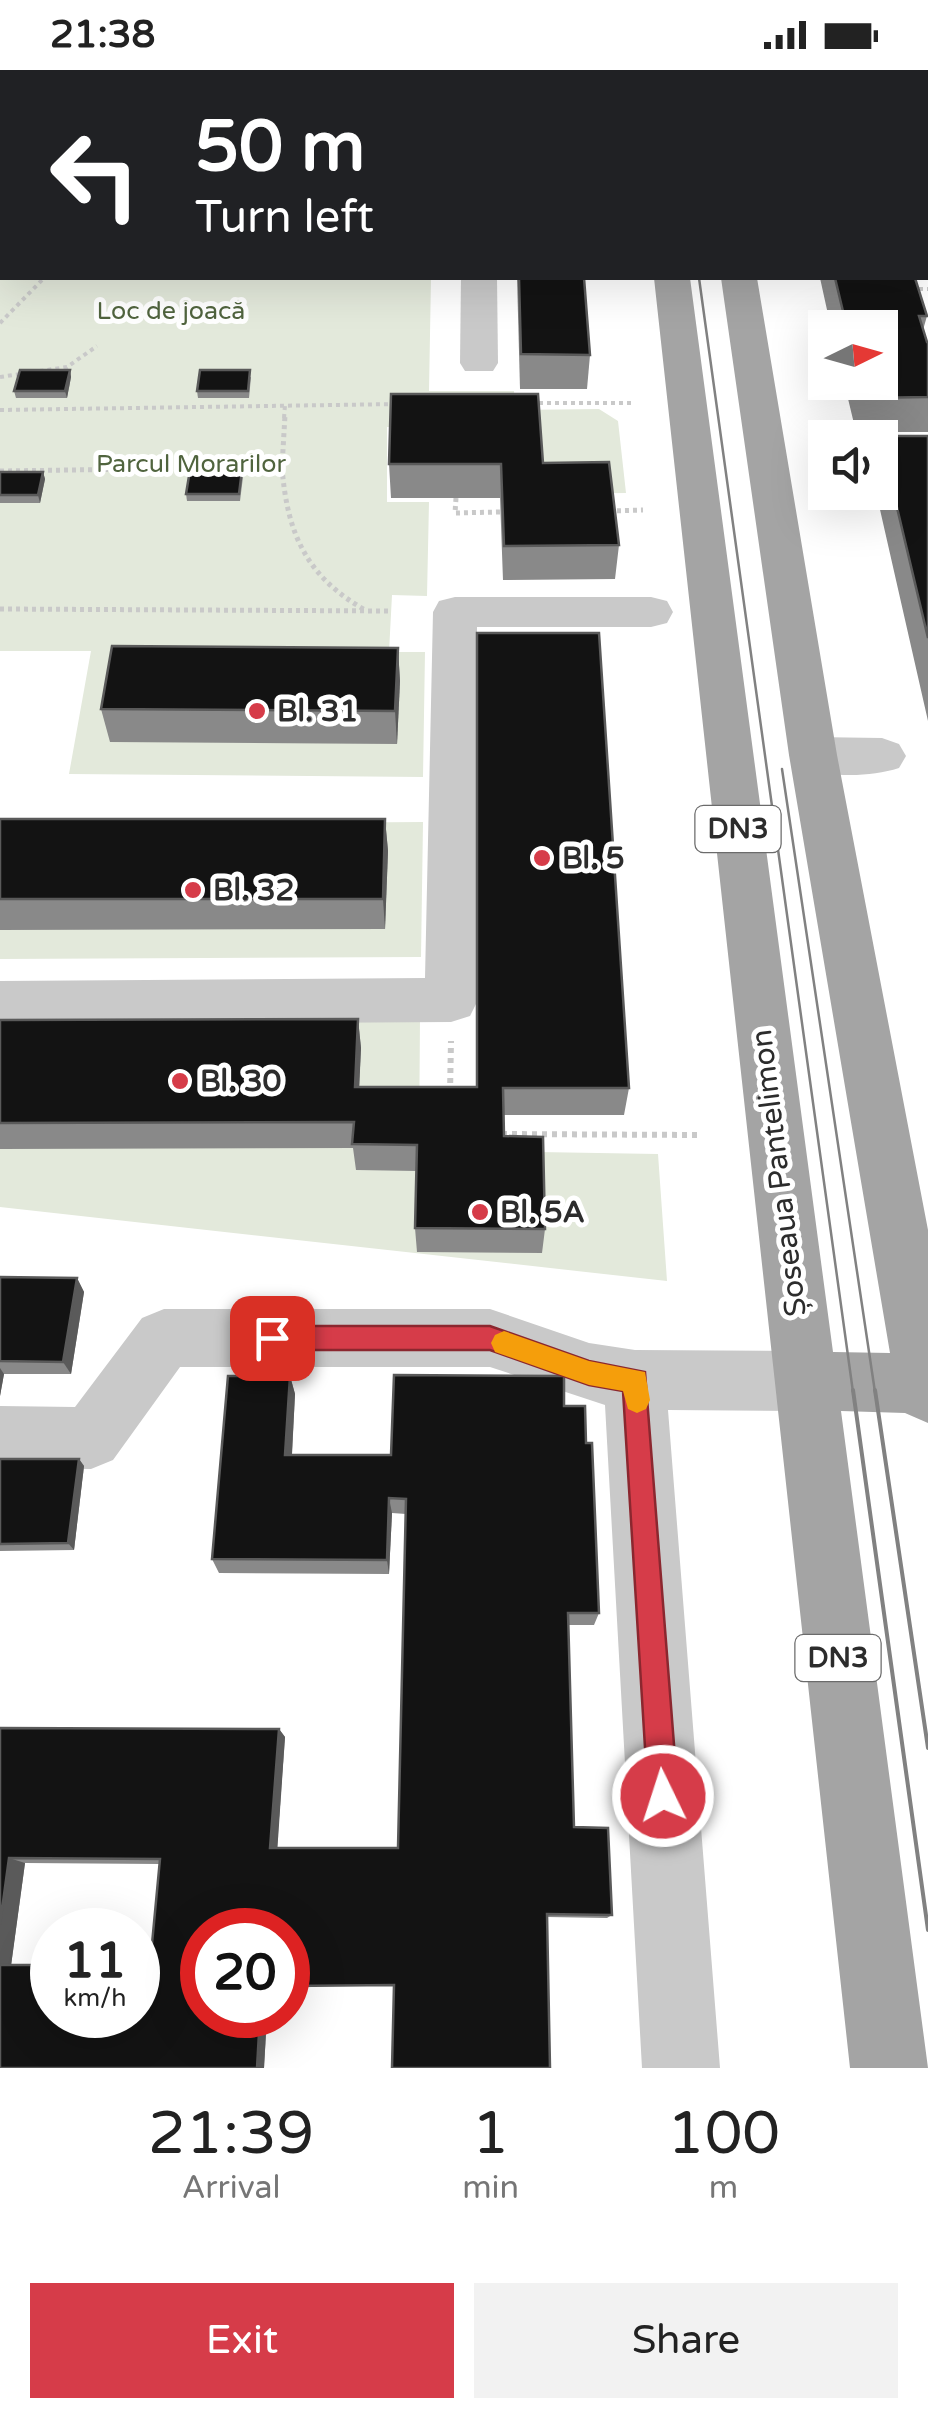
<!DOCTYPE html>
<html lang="en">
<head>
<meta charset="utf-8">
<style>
  body { margin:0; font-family:"Varela Round",sans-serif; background:#f2f2f2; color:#222; height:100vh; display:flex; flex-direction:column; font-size:38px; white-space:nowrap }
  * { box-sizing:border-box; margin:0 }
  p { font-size:32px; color:#767676 }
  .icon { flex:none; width:55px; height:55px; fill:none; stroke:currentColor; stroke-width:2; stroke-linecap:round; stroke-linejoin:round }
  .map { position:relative; height:1998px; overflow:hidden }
  .drawer { display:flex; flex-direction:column; background:#fff; flex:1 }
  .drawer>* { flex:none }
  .guide { position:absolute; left:0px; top:0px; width:930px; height:210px; box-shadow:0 10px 40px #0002; background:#202124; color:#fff; overflow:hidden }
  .needle { width:65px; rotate:85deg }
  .buttons { position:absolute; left:808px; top:240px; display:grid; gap:20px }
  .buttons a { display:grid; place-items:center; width:90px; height:90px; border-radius:0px; background:#fff; box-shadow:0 10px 40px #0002; font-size:50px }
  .speed { position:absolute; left:30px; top:1838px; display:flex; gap:20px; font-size:50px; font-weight:700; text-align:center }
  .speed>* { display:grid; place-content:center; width:130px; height:130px; border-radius:50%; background:#fff; box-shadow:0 10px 40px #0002; line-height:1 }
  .speed small { font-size:25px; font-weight:400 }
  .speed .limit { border:15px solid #d22; background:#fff; color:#111 }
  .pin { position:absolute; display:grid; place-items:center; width:85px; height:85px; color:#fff; margin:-42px; border-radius:20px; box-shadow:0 5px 15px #0006 }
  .me { position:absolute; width:110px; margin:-55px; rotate:356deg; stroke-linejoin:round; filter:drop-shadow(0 0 8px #0008) }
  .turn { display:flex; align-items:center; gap:35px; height:210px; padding:0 30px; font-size:45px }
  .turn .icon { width:130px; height:130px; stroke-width:2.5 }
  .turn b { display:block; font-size:70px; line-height:85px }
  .eta { display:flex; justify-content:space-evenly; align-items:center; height:170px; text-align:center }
  .eta b { font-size:60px; font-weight:600; line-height:70px }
  .primary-button { display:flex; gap:20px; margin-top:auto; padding:20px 30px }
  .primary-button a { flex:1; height:115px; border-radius:0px; background:#d63c49; color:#fff; font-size:40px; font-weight:600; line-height:115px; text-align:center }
  .primary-button a+a { background:#f2f2f2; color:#222 }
  .status { display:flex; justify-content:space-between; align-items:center; height:70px; padding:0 50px; background:#fff; direction:ltr }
  .status svg { height:28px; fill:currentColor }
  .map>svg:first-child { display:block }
  .green { fill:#e3e9db }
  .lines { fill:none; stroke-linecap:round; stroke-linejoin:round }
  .path-far2 { stroke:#c9c9c9; stroke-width:4; stroke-dasharray:4 4; stroke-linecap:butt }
  .path-far1 { stroke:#c9c9c9; stroke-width:5; stroke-dasharray:4 4; stroke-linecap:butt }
  .path { stroke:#c9c9c9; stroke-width:6; stroke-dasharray:5 5; stroke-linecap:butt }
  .minor { fill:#c9c9c9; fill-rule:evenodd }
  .major { fill:#a4a4a4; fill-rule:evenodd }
  .tram-far1 { stroke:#818181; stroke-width:2.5 }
  .tram { stroke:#818181; stroke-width:4 }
  .wall { fill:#898989; fill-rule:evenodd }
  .shaded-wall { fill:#5a5a5a }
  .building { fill:#131313; stroke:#5a5a5a; stroke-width:2.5 }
  .route { fill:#d63c49; stroke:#8b272f; stroke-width:2.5 }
  .slow { fill:#f59e0b }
  .poi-dot { fill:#d63c49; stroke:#fff; stroke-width:4 }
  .labels { text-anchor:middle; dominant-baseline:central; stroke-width:10; stroke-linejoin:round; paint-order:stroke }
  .far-park-label { font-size:25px; fill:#50643e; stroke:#fff }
  .shield { fill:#fff; stroke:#6b6b6b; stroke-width:2.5 }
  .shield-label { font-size:28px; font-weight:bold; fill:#2c2c2c }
  .poi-label { font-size:30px; font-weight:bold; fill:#2c2c2c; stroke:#fff; text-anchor:start }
  .street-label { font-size:30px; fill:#2c2c2c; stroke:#fff }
</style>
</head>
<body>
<div class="status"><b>21:38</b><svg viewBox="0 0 49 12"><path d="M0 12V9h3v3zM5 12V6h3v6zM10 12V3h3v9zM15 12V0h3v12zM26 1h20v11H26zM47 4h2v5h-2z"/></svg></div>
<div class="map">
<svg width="928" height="1998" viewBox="0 0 928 1998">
  <rect width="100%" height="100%" fill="#fff"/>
  <g class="green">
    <polygon points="0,78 2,208 431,208 429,321 514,321 515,340 599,339 618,351 626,423 545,424 540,356 387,357 387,432 429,432 427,526 392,525 389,582 425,582 423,707 69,704 91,581 0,581"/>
    <polygon points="423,752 421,887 0,889 0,755"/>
    <polygon points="420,947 419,1080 658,1084 667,1211 0,1137 0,948"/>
  </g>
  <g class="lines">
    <g class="path-far2">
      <polyline points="919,219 928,219"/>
      <polyline points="0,253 44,208"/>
      <polyline points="0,307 67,297 97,276"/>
      <polyline points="531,333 631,333"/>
      <polyline points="0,340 399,334"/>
      <polyline points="284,348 285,335"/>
    </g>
    <g class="path-far1">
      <path d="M282,397C287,464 307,508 367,541"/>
      <polyline points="0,401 282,397 285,345"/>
      <polyline points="456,428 455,443 500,442"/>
      <polyline points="609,441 643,440"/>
      <polyline points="0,539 390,541"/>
    </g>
    <g class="path">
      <polyline points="450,1023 451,971"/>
      <polyline points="502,1064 697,1065"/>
    </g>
    <g class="minor">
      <polygon points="461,208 497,208 498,293 493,301 465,301 460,293"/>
      <polygon points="455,527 651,527 667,531 673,542 667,553 651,557 477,557 478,930 470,946 451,952 0,955 0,911 425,908 433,542 439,531"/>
      <path d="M813,667L882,668L899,674L906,686L899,698C868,708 827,707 796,697L789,685L796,673Z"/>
      <polygon points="164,1239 490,1239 589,1273 635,1280 803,1281 825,1290 834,1311 825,1332 803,1341 668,1340 720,1998 642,1998 605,1335 490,1297 180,1297 113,1390 91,1399 0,1398 0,1336 75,1337 142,1248"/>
    </g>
    <g class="major">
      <polygon points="630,0 662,0 663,2 631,2"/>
      <rect x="693" y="0" width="32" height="2"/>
      <polygon points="654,208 690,208 833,1282 890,1283 789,685 721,208 757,208 837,685 928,1160 928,1353 905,1343 841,1341 928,1998 850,1998"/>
    </g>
    <g class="tram-far1">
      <polyline points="699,208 853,1322"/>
      <polyline points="782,699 875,1322"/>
    </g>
    <g class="tram">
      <polyline points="853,1320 928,1860"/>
      <polyline points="875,1320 928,1678"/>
    </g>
  </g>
  <g class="wall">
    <polygon points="0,0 524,0 524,2 2,2"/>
    <polygon points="517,208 584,208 590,285 587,319 520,319"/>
    <polygon points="820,208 915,208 927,246 923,260 927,272 928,272 928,362 856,362 844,312 880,312 880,258 831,258"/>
    <polygon points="70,300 71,307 67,328 16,328 14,321"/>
    <polygon points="251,307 249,328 198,328 197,321"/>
    <polygon points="880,366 928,366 928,651 876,422 880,422"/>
    <polygon points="543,393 619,475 615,509 503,510 500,428 391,428 389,394"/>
    <polygon points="0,402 43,402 45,409 40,433 0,433"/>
    <polygon points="243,407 240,431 187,431 186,424"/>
    <polygon points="398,578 400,611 397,674 110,672 101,639"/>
    <polygon points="0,749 385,749 388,781 385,859 0,860"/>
    <polygon points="358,949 361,978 359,1017 629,1018 624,1045 503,1045 504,1066 545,1159 542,1183 417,1182 415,1158 417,1101 356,1100 353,1078 0,1079 0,950"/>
    <polygon points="0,1207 77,1208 84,1222 71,1304 4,1304 0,1326"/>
    <path d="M290,1306L295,1324L292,1385H391L564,1336L586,1373L599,1543L594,1555H568L574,1757L612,1845L607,1848L547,1847L394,1916L288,1860L202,1945H267L264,1998H0V1658L279,1659L285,1667L277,1778H398L406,1444L392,1443L389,1504L219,1503L212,1489ZM25,1793L160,1794L150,1895H11Z"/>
    <polygon points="0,1389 79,1389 84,1396 74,1480 0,1481"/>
  </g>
  <g class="shaded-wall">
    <polygon points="2,28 2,49 0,49 0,29"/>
    <polygon points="70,300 71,307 67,328 65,321"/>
    <polygon points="43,402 45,409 40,433 38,425"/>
    <polygon points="398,578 400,611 397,674 395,641"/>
    <polygon points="385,749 388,781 385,859 383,829"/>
    <polygon points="358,949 361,978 358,1044 355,1017"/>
    <polygon points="77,1208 84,1222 71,1304 63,1292"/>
    <polygon points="0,1298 4,1304 0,1326"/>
    <polygon points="290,1306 295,1324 291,1401 285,1385"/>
    <polygon points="79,1389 84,1396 74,1480 68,1473"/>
    <polygon points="389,1428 392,1443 389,1504 387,1490"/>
    <polygon points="279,1659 285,1667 277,1784 270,1778"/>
    <polygon points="9,1788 25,1793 11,1896 0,1896 0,1854"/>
    <polygon points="260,1945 267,1945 264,1998 257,1998"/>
  </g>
  <g class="building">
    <polygon points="0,0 60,0 59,2 2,2 2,28 0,29"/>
    <polygon points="519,208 584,208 590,285 521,284"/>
    <polygon points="835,208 915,208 927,246 919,246 927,272 928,272 928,327 865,328 861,312 880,312 880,258 847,258"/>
    <polygon points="20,300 70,300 65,321 14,321"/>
    <polygon points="200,300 250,300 248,321 197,321"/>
    <polygon points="391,324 538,324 543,393 609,392 619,475 504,476 501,394 389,394"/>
    <polygon points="880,366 928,366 928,568"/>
    <polygon points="190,400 242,400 239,424 186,424"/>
    <polygon points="0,402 43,402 38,425 0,425"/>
    <polygon points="477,563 599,563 629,1018 503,1018 504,1066 543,1067 545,1159 415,1158 417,1075 352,1074 354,1052 0,1053 0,950 358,949 355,1017 477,1017"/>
    <polygon points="112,576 398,578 395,641 101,639"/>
    <polygon points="0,749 385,749 383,829 0,829"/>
    <polygon points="0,1207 77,1208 63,1292 0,1291"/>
    <polygon points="394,1305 564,1306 564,1336 585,1336 586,1373 592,1373 599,1543 568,1543 574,1757 608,1758 612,1845 547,1844 550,1998 392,1998 394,1915 288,1916 288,1860 202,1860 202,1945 260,1945 257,1998 0,1998 0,1895 52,1895 52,1945 138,1945 138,1895 150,1895 160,1789 9,1788 0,1854 0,1658 279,1659 270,1778 398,1778 406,1429 389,1428 387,1490 212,1489 228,1306 290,1306 285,1385 391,1385"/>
    <polygon points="0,1389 79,1389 68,1473 0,1474"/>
  </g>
  <polygon class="route" points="272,1256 490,1256 589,1291 645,1302 678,1726 674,1736 663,1740 653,1736 648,1726 623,1321 589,1315 490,1280 272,1280 264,1276 260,1268 264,1259"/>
  <polygon class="slow" points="504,1261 589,1291 645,1302 650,1330 646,1339 637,1343 628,1339 623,1321 589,1315 495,1282 491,1273 495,1265"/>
  <g class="poi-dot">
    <circle cx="257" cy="641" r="10"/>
    <circle cx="542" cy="788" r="10"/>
    <circle cx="193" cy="820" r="10"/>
    <circle cx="180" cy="1011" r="10"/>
    <circle cx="480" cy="1142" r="10"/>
  </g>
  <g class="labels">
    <g class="far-park-label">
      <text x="171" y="241">Loc de joacă</text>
      <text x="191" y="394">Parcul Morarilor</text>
    </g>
    <g class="shield">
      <rect x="695.5" y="736" width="85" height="46" rx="8"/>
      <rect x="795.5" y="1565" width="85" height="46" rx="8"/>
    </g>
    <g class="shield-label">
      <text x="738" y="759">DN3</text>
      <text x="838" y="1588">DN3</text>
    </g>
    <g class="poi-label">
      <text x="277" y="641">Bl. 31</text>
      <text x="562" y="788">Bl. 5</text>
      <text x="213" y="820">Bl. 32</text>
      <text x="200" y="1011">Bl. 30</text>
      <text x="500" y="1142">Bl. 5A</text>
    </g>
    <g class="street-label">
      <text transform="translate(779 1103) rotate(-97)">Șoseaua Pantelimon</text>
    </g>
  </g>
</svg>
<div class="buttons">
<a><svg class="needle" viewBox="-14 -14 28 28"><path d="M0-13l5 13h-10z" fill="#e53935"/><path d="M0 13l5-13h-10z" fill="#767676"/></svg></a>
<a><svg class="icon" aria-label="sound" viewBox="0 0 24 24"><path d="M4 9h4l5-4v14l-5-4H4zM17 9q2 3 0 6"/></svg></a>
</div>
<div class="speed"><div>11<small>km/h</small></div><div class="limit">20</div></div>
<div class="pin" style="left:272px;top:1268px;background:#d93025"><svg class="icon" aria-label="arrive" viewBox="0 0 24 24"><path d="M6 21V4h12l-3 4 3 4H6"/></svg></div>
<svg class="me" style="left:663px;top:1726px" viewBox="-20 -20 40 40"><circle r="17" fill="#d63c49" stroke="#fff" stroke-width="3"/><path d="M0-11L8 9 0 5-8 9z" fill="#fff"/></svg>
<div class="guide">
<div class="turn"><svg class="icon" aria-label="left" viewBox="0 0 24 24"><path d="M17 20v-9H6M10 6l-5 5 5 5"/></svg><div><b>50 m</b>Turn left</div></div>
</div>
</div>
<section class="drawer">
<div class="eta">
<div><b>21:39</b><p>Arrival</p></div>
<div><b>1</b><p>min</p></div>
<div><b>100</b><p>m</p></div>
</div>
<div class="primary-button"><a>Exit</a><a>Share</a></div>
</section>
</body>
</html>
